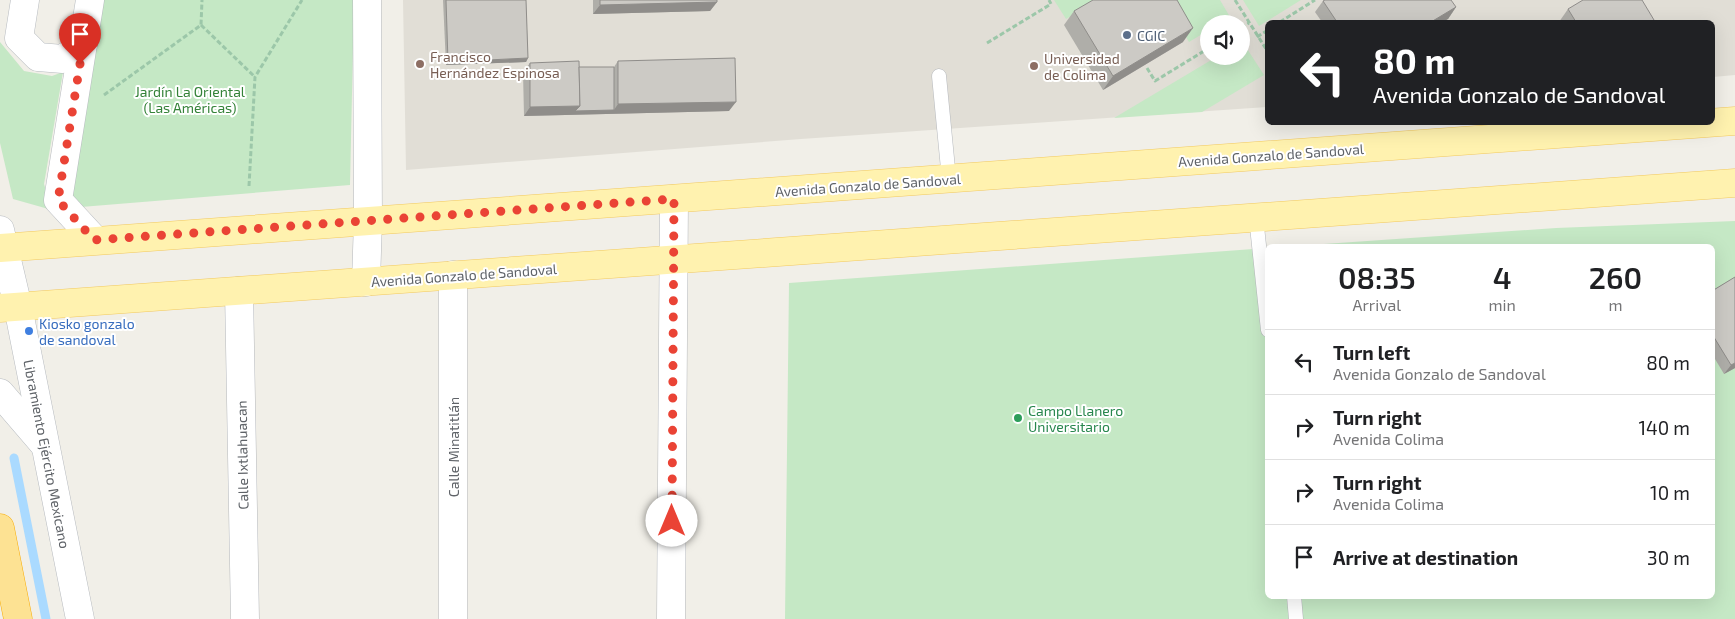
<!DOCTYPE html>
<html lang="en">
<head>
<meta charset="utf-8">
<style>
  body { margin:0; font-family:"Exo 2",sans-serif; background:#f6f6f6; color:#202124; height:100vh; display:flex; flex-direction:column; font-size:19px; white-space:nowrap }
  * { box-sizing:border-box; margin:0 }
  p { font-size:16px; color:#757577 }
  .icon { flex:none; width:28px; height:28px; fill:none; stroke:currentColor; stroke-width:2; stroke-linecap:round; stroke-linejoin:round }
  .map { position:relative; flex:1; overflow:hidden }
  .panel { position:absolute; left:1265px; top:244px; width:450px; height:355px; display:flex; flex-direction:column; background:#fff; border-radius:8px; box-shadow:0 5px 20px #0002 }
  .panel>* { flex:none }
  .top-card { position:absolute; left:1265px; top:20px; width:450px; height:105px; border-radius:8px; box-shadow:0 5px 20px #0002; background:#202124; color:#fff; overflow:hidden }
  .fabs { position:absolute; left:1200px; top:15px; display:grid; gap:10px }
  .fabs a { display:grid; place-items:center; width:50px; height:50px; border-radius:50%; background:#fff; box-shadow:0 5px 20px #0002; font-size:25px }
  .pin { position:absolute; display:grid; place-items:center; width:42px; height:42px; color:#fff; margin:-51px -21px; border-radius:50% 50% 50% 0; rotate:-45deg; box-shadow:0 0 5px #0007 }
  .pin .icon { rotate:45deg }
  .me { position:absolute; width:55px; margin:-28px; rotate:0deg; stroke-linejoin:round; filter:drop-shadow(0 0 4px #0008) }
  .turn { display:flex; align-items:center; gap:18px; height:105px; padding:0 25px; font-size:22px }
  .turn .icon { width:65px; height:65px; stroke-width:2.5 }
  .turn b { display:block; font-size:35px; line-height:42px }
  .eta { display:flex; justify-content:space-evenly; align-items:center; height:85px; text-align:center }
  .eta b { font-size:30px; font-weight:600; line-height:35px }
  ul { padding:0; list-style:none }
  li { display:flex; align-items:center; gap:15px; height:65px; padding:0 25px; border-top:1px solid #e0e0e0 }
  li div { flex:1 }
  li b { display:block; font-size:19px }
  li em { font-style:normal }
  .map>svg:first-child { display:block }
  .education { fill:#e1ded6; fill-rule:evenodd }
  .green { fill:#c5e8c5 }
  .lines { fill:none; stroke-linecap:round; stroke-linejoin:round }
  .stream { stroke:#aadaff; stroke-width:9 }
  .lane-casing { stroke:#b5b8bc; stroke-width:15 }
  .street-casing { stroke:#b5b8bc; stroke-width:29 }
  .secondary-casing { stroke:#b6babf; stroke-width:29 }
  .primary-casing { stroke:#f2c960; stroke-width:29 }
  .highway-casing { stroke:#f9ab00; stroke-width:29 }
  .path { stroke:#9cc7a9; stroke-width:3; stroke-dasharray:5 2.5; stroke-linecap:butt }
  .lane { stroke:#fff; stroke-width:14 }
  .street { stroke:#fff; stroke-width:28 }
  .secondary { stroke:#fff; stroke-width:28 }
  .primary { stroke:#fff2af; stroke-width:28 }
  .highway { stroke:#fde293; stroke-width:28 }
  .wall { fill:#afaea9 }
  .shaded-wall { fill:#8f8d8a }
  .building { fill:#cccac5; stroke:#8f8d8a }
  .route { stroke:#ea4335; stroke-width:9; stroke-dasharray:0 16.2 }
  .service-dot { fill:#5c6f8a; stroke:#fff; stroke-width:2 }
  .education-dot { fill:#8d6e63; stroke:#fff; stroke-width:2 }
  .shop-dot { fill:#3f7fe0; stroke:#fff; stroke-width:2 }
  .leisure-dot { fill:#2e9e5b; stroke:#fff; stroke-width:2 }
  .labels { text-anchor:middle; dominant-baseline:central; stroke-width:4; stroke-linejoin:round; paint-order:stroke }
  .service-label { font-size:14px; fill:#4e5e75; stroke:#fff; text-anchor:start }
  .education-label { font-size:14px; fill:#785e54; stroke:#fff; text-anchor:start }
  .park-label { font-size:14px; fill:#348238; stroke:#fff }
  .street-label { font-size:14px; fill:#5f6368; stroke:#fff }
  .shop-label { font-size:14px; fill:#366cbe; stroke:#fff; text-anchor:start }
  .leisure-label { font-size:14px; fill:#27864d; stroke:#fff; text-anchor:start }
</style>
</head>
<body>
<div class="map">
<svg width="1735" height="619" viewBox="0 0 1735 619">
  <rect width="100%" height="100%" fill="#f1efe8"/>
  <path class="education" d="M403,0H1735V75L1713,77L1712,22H1268L1267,107L801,139L406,170ZM1209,24H1241V56H1209Z"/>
  <g class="green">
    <polygon points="101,0 354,0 350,185 81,207 71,197"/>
    <polygon points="1054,0 1099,0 1066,19"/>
    <polygon points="1164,0 1220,0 1230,17 1219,24 1209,24 1209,30 1189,42"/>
    <polygon points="1243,0 1301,0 1259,26"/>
    <polygon points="1242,41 1264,75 1202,112 1114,118 1218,56 1241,56"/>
    <polygon points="0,42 24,71 52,76 63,72 44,184 52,210 13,199 0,143"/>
    <polygon points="1735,221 1735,619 785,619 789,283 1267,248 1268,596 1712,596 1712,246 1295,246 1556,228"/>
  </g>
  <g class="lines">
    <polyline class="stream" points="14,458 46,619"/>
    <g class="lane-casing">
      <g id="lane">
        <polyline points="939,76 949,179"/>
        <polyline points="1256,217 1268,330"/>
        <polyline points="1294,596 1296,619"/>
      </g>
    </g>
    <g class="street-casing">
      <g id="street">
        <polyline points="366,282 368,221 367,0"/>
        <polyline points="239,291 245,619"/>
        <polyline points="453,619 453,275"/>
        <polyline points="671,619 674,199"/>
      </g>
    </g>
    <g class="secondary-casing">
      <g id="secondary">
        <polyline points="25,0 19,38 38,57 63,59 83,44"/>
        <polyline points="90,0 58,200 94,239"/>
        <polyline points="0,230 18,307 80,619"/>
        <polyline points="0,393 43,443"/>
      </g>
    </g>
    <g class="primary-casing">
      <g id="primary">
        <polyline points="0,248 1735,121"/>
        <polyline points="0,308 1735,183"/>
      </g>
    </g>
    <g class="highway-casing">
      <polyline id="highway" points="0,528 18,619"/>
    </g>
    <g class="path">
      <polyline points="1235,0 1268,52"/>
      <polyline points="1280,22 1315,0"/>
      <polyline points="201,25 255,77"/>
      <polyline points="1241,28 1249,23"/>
      <polyline points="1257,37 1268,30"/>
      <polyline points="987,43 1051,4 1049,0"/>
      <polyline points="1147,68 1155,81 1209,48"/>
      <polyline points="104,95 201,25 202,0"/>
      <polyline points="249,186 255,77 302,0"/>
    </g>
    <use href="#lane" class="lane"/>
    <use href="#street" class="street"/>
    <use href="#secondary" class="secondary"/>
    <use href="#primary" class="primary"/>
    <use href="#highway" class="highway"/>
  </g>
  <g class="wall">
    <polygon points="443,0 526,0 528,58 526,62 446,65"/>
    <polygon points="593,0 717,0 717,2 710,11 593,14"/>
    <polygon points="1323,1 1456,7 1448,19 1442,22 1322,22 1315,12"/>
    <polygon points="1568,9 1653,22 1559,22"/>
    <polygon points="1074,11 1183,42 1103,90 1064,25"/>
    <polygon points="618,61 729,111 524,116 523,72 530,63 579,67 614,67"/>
    <polygon points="1735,277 1735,368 1724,374 1712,354 1712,291"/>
  </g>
  <g class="shaded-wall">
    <polygon points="717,2 710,11 593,14 600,5"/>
    <polygon points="1456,7 1448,19 1442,22 1431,22"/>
    <polygon points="1193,28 1183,42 1103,90 1113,76"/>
    <polygon points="528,58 526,62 446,65 448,62"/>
    <polygon points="736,102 729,111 524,116 530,107 580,106 614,110 618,104"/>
    <polygon points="1735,363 1735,368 1724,374 1731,365"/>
  </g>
  <g class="building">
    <polygon points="446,0 526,0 528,58 448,62"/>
    <polygon points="600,0 717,0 717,2 600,5"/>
    <polygon points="1093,0 1177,0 1193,28 1113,76 1074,11"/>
    <polygon points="1325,0 1451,0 1456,7 1431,22 1337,22 1323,1"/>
    <polygon points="1583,0 1642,0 1654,20 1651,22 1576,22 1568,9"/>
    <polygon points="735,58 736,102 618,104 618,61"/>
    <polygon points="579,61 580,106 530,107 530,63"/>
    <polygon points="579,67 614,67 614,110 575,111 580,106"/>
    <polygon points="1735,277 1735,363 1731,365 1712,334 1712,291"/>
  </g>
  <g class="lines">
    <polyline class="route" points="80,64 58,200 94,240 674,199 672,521"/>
  </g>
  <circle class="service-dot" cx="1127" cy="35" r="5"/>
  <g class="education-dot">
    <circle cx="420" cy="64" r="5"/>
    <circle cx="1034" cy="66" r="5"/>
  </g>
  <circle class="shop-dot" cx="29" cy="331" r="5"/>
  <circle class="leisure-dot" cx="1018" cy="418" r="5"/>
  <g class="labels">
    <g class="service-label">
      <text x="1137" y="35">CGIC</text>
    </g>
    <g class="education-label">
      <text x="430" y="56">Francisco<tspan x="430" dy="16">Hernández Espinosa</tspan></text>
      <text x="1044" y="58">Universidad<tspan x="1044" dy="16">de Colima</tspan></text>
    </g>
    <g class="park-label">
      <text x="190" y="91">Jardín La Oriental<tspan x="190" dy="16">(Las Américas)</tspan></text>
    </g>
    <g class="street-label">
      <text transform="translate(1271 155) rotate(-4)">Avenida Gonzalo de Sandoval</text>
      <text transform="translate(868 185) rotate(-4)">Avenida Gonzalo de Sandoval</text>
      <text transform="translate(464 275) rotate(-4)">Avenida Gonzalo de Sandoval</text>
      <text transform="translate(453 447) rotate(-90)">Calle Minatitlán</text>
      <text transform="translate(47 454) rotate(79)">Libramiento Ejército Mexicano</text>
      <text transform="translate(242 455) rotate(-91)">Calle Ixtlahuacan</text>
    </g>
    <g class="shop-label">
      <text x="39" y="323">Kiosko gonzalo<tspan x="39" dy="16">de sandoval</tspan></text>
    </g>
    <g class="leisure-label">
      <text x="1028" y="410">Campo Llanero<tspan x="1028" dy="16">Universitario</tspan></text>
    </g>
  </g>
</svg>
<div class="fabs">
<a><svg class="icon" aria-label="sound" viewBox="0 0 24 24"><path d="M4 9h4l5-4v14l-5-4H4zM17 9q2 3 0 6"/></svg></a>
</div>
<div class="pin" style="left:80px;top:64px;background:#d93025"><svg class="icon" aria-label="arrive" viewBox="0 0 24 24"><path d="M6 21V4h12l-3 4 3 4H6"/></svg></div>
<svg class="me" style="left:672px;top:521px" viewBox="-20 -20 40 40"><circle r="19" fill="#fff"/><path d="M0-13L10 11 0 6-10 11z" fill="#ea4335"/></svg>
<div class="top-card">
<div class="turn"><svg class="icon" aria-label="left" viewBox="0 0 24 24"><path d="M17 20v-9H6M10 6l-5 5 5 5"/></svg><div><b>80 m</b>Avenida Gonzalo de Sandoval</div></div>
</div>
<section class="panel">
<div class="eta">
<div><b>08:35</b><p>Arrival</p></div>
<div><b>4</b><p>min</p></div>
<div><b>260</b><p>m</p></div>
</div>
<ul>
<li><svg class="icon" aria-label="left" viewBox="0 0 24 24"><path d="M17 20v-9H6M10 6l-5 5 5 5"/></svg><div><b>Turn left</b><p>Avenida Gonzalo de Sandoval</p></div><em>80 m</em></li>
<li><svg class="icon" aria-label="right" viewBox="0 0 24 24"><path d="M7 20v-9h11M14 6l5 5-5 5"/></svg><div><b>Turn right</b><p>Avenida Colima</p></div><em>140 m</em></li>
<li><svg class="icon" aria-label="right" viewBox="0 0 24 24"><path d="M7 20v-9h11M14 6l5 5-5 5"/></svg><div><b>Turn right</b><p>Avenida Colima</p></div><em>10 m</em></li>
<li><svg class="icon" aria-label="arrive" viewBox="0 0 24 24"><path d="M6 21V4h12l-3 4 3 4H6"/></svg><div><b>Arrive at destination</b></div><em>30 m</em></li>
</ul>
</section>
</div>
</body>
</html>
